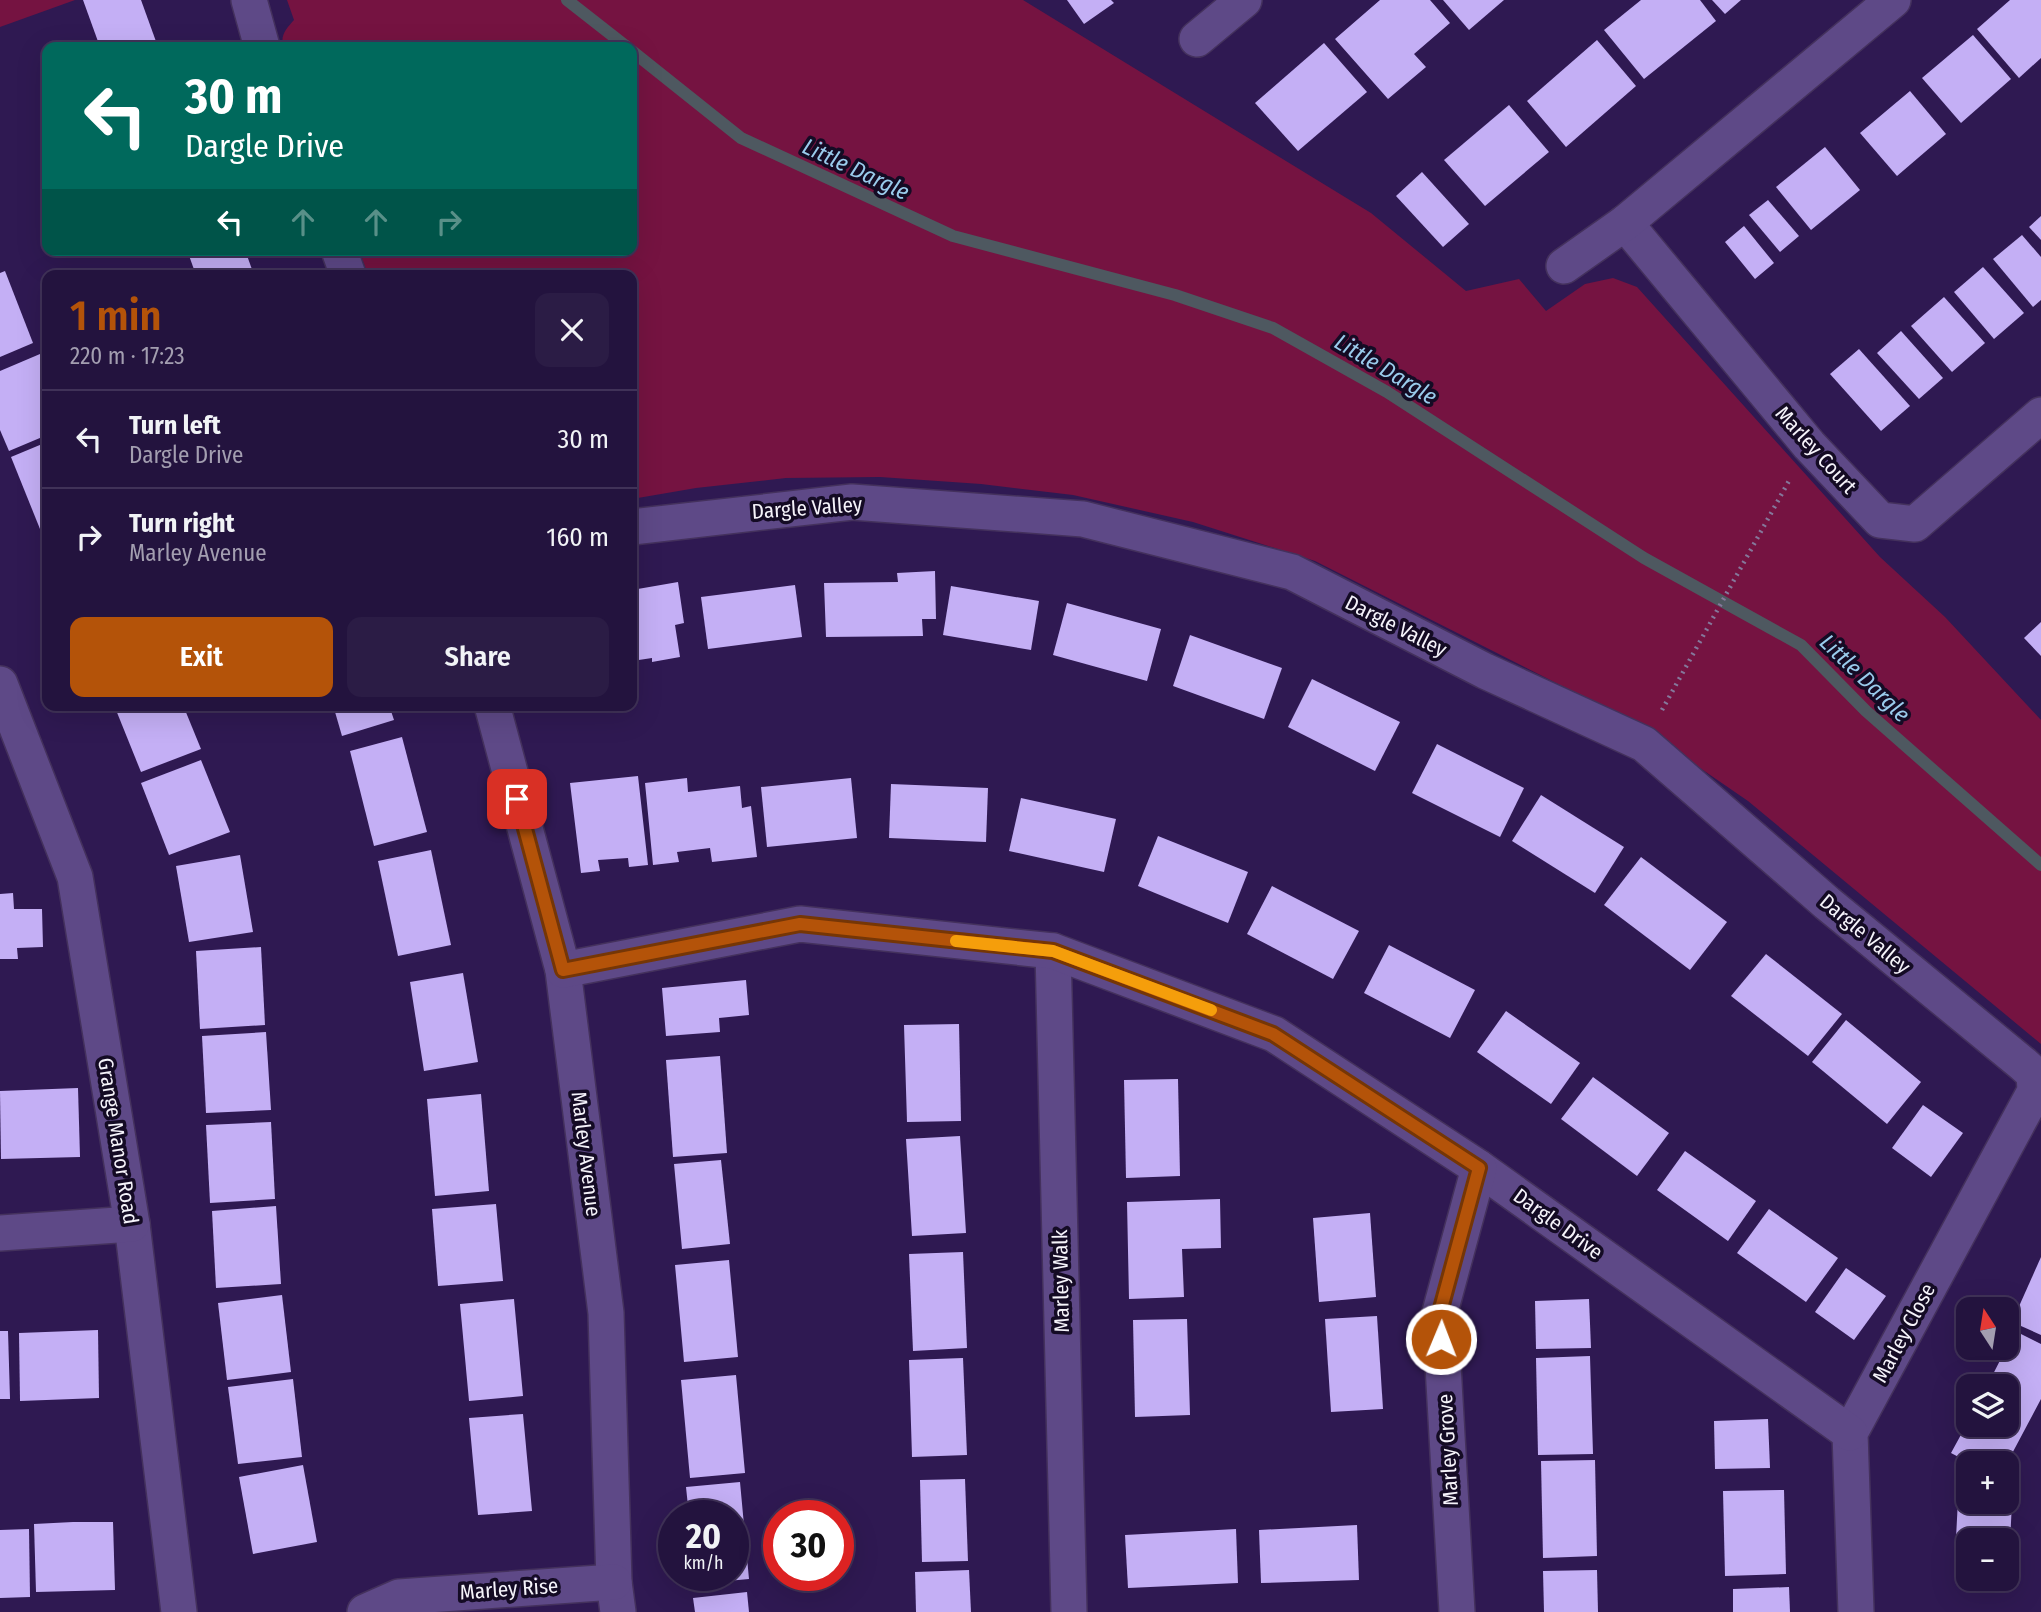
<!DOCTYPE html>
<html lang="en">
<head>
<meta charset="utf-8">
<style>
  body { margin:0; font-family:"Fira Sans Condensed",sans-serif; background:#2b1c45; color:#f1f3f6; height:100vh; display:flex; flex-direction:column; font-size:26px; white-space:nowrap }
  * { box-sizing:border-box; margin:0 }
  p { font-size:23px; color:#a39eb0 }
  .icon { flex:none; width:38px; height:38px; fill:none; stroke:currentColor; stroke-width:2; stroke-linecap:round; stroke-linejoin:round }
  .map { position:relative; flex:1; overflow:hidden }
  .panel { position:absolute; left:42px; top:270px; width:595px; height:441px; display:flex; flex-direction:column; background:#23133e; border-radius:14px; box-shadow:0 7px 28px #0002,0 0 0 2px #403258 }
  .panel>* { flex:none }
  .banner { position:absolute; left:42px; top:42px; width:595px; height:214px; border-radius:14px; box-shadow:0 7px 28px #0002,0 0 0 2px #403258; background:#00695c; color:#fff; overflow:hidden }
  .needle { width:46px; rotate:348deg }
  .tools { position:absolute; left:1956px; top:1297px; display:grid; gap:14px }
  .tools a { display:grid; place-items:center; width:63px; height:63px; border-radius:14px; background:#23133e; box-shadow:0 7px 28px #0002,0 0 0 2px #403258; font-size:35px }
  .speed { position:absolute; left:658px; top:1500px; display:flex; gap:14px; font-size:35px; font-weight:700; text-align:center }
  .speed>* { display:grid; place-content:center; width:91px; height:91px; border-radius:50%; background:#23133e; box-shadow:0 7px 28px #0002,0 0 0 2px #403258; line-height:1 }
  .speed small { font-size:18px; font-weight:400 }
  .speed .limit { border:10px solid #d22; background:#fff; color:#111 }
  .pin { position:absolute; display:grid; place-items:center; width:60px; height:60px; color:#fff; margin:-30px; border-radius:14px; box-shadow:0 4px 10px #0006 }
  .me { position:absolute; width:77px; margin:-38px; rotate:1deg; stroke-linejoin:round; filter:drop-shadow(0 0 5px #0008) }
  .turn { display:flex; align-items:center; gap:24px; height:147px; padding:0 28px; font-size:32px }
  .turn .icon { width:91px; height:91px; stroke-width:2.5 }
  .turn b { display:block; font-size:49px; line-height:60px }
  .lanes { display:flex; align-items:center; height:66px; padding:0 28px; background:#0003; justify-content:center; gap:35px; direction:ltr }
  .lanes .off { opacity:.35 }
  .round { display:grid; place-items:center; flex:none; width:74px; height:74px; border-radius:14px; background:#2b1c45 }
  .head { display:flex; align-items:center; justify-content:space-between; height:119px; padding:0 28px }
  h1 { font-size:42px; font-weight:600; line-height:52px; color:#b45309 }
  .button { display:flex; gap:14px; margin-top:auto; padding:14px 28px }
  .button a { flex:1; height:80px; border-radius:14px; background:#b45309; color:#fff; font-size:28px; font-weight:600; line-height:80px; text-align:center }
  .button a+a { background:#2b1c45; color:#f1f3f6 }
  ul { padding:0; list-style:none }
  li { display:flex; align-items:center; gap:21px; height:98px; padding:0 28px; border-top:2px solid #403258 }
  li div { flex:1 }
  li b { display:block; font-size:26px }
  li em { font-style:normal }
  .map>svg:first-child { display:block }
  .green { fill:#751341 }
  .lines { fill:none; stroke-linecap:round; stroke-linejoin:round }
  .stream { stroke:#4e5860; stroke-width:12 }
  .building { fill:#c4aff5 }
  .minor-casing { stroke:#44315d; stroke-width:38 }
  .path { stroke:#85789b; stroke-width:4.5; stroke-dasharray:2 5; stroke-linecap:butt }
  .minor { stroke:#5e4987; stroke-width:35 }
  .route-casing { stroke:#753606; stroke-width:18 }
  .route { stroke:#b45309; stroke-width:12 }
  .slow { stroke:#f59e0b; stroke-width:12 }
  .labels { text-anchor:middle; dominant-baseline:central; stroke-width:7; stroke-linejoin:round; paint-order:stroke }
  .street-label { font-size:21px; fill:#f5f3fa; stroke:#140b24 }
  .water-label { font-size:23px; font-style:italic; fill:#9acbec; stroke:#140b24 }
</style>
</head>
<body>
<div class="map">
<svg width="2041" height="1612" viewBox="0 0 2041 1612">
  <rect width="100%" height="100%" fill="#2f1952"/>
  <g class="green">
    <polygon points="0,0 75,0 0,27"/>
    <path d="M287,0H1023L1371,213L1466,291L1519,279L1546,311L1585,284L1613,278L1637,287L1880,557L1945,617L2041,720V1044L1748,801L1633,722L1315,561L1193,522L1073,495L981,484L880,477L786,478L696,488L632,499V275H368L359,250H632V47H284C279,36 287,28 294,20Z"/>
  </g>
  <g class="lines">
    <g class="stream">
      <polyline points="567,0 627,47"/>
      <polyline points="632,51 741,138 953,236 1175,295 1273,328 1387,392 1644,558 1801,645 1866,711 2041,865"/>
    </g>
  </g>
  <g class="building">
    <polygon points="83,0 141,0 158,47 100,47"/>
    <polygon points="1067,0 1111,0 1114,3 1084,24"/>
    <polygon points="1380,0 1430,0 1450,23 1414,54 1426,67 1388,99 1335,39"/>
    <polygon points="1443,0 1504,0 1469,30"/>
    <polygon points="1641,0 1700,0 1716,21 1644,79 1604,30"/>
    <polygon points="1712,0 1741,0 1725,14"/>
    <polygon points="2010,0 2041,0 2041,58 2019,78 1977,29"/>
    <polygon points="1973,35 2011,79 1961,123 1922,78"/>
    <polygon points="1597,40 1636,86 1566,147 1527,101"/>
    <polygon points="1324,43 1367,92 1298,151 1255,103"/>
    <polygon points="1910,91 1946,134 1897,176 1860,133"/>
    <polygon points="1509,105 1549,152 1485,206 1444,160"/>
    <polygon points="1825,147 1860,190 1811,230 1776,187"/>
    <polygon points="1422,172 1469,224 1443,247 1396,196"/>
    <polygon points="1768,200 1799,236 1780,252 1749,215"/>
    <polygon points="2041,216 2041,240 2029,227"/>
    <polygon points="1744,226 1774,263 1755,279 1725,242"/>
    <polygon points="2022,235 2041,257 2041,300 2033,307 1993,259"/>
    <polygon points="187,250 245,250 254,275 196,275"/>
    <polygon points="1983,267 2024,313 1994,339 1954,292"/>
    <polygon points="5,271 33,343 0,357 0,273"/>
    <polygon points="1944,297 1985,343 1952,372 1911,326"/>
    <polygon points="1901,331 1943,378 1919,399 1877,353"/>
    <polygon points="1859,349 1910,406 1881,431 1830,374"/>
    <polygon points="40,354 47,373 47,435 9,451 0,430 0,371"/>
    <polygon points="47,442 47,525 40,529 11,457"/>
    <polygon points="935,571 936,619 922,619 923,636 826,637 824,583 898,582 897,573"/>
    <polygon points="678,582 684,623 675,625 680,657 652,662 652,658 632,661 632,590"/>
    <polygon points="795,585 802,637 708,649 701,597"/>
    <polygon points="951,586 1039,601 1031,650 943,635"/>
    <polygon points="1067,603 1161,629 1147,681 1053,655"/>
    <polygon points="2041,622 2041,656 2024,638"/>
    <polygon points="1190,635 1282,668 1264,719 1173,686"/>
    <polygon points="1312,679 1400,722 1375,771 1288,727"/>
    <polygon points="114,705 183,705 201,749 141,772"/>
    <polygon points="333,705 389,705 394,720 342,736"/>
    <polygon points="402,737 427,832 374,846 350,751"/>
    <polygon points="1437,744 1524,788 1500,837 1412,793"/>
    <polygon points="201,760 230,832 169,855 141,783"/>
    <polygon points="638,776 648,865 629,867 628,858 598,860 600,871 581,873 570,783"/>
    <polygon points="687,778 688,792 740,786 742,808 751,806 757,857 712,862 710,848 677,852 679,862 653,865 645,783"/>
    <polygon points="851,778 857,838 767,847 761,787"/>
    <polygon points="891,784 988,788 986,842 889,838"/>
    <polygon points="1541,795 1624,847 1595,893 1512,841"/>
    <polygon points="1021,798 1116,819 1104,872 1009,851"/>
    <polygon points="1158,836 1248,872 1228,923 1138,886"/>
    <polygon points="431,850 451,945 398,956 378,861"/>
    <polygon points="240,855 253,932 189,942 176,866"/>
    <polygon points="1641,857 1727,922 1690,970 1604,905"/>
    <polygon points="1272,886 1359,931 1333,979 1247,934"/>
    <polygon points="13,893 14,909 42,909 43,947 17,948 18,959 0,959 0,894"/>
    <polygon points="1389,945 1475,990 1450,1038 1364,993"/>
    <polygon points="261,947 265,1025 200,1029 196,951"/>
    <polygon points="1766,954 1842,1014 1808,1056 1731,996"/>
    <polygon points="463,973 478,1062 424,1071 410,982"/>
    <polygon points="746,980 749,1015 719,1018 720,1032 666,1036 662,988"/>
    <polygon points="1506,1011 1580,1063 1551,1104 1477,1052"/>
    <polygon points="1846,1020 1921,1082 1887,1124 1812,1062"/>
    <polygon points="959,1024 961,1121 907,1122 904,1025"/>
    <polygon points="266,1032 271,1110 206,1113 202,1036"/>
    <polygon points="720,1056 727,1153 673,1157 666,1060"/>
    <polygon points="1593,1077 1669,1133 1637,1176 1561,1119"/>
    <polygon points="1178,1079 1180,1176 1126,1178 1124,1080"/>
    <polygon points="78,1088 80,1157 1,1159 0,1091"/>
    <polygon points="481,1094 489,1191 435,1196 427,1099"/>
    <polygon points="1923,1105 1963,1133 1931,1177 1892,1148"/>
    <polygon points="271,1122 275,1199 210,1203 206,1125"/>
    <polygon points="960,1136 966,1233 912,1236 906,1139"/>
    <polygon points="1685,1151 1756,1201 1728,1241 1657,1190"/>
    <polygon points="721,1160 730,1244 682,1249 674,1164"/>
    <polygon points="1220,1199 1221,1248 1182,1249 1184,1297 1129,1299 1127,1202"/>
    <polygon points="496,1204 503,1281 438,1286 432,1209"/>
    <polygon points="276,1206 281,1284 216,1288 212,1211"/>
    <polygon points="1769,1209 1838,1258 1806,1302 1737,1253"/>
    <polygon points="1370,1213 1376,1297 1319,1302 1313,1218"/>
    <polygon points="963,1252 967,1348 913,1351 909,1254"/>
    <polygon points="2041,1257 2041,1335 2012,1322"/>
    <polygon points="729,1260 738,1357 684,1362 675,1265"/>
    <polygon points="1846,1268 1886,1296 1854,1340 1815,1312"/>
    <polygon points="282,1295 291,1372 227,1380 218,1303"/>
    <polygon points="514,1299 523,1396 469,1401 460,1304"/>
    <polygon points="1589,1299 1591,1348 1536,1349 1535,1301"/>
    <polygon points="1377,1316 1383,1409 1331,1412 1325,1319"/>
    <polygon points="1187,1319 1190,1415 1135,1417 1133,1320"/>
    <polygon points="98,1330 99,1398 20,1401 19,1333"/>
    <polygon points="0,1331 8,1331 10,1399 0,1399"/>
    <polygon points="2015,1331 2041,1344 2041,1399 2007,1463 1970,1463 1951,1453 1969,1420 1969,1424 2007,1424 2007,1386 1987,1386"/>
    <polygon points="1590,1356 1593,1454 1538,1455 1536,1358"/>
    <polygon points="963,1358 967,1455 912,1457 909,1360"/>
    <polygon points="736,1375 745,1473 690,1478 681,1380"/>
    <polygon points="293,1379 302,1457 238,1464 228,1387"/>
    <polygon points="523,1414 532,1511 478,1515 469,1418"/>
    <polygon points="1768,1419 1770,1468 1715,1469 1714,1421"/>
    <polygon points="1595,1460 1597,1556 1543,1558 1541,1461"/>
    <polygon points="303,1465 317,1542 253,1554 239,1477"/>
    <polygon points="965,1479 968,1561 922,1562 920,1480"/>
    <polygon points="1959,1480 1969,1481 1969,1502 2007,1502 2007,1483 2013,1483 2009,1562 2007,1562 2007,1540 1969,1540 1969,1578 1954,1577"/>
    <polygon points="740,1482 749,1579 695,1584 694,1575 733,1575 733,1516 689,1516 686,1487"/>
    <polygon points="1784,1490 1786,1574 1725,1576 1723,1491"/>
    <polygon points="73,1522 113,1522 115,1590 36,1592 34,1524"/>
    <polygon points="1357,1525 1359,1580 1261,1583 1259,1530"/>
    <polygon points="29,1529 30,1597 0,1598 0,1530"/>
    <polygon points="1236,1529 1238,1583 1128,1588 1125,1535"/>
    <polygon points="969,1570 971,1612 916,1612 915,1572"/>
    <polygon points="1597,1570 1598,1612 1544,1612 1543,1571"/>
    <polygon points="1789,1587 1790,1612 1733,1612 1733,1589"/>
    <polygon points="747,1592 749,1612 695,1612 693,1598"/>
  </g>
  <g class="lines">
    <g class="minor-casing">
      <g id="minor">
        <polyline points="249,0 262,47"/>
        <polyline points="1197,39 1244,0"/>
        <polyline points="1625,223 1809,445 1880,520 1915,524 2041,415"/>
        <polyline points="339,250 348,275"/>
        <polyline points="1564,266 1625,223 1893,0"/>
        <polyline points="632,527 852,502 1083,519 1292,572 1485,671 1644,744 1827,903 2023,1064 2034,1074 2035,1091 1850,1433 1856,1612"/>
        <polyline points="0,684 75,877 132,1224 179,1612"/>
        <polyline points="492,705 563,970 606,1313 614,1582 618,1612"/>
        <polyline points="1053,951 1069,1612"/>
        <polyline points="563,970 800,924 1053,951 1274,1034 1479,1168 1850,1433"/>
        <polyline points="0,1233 132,1224"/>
        <polyline points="365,1612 399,1597 614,1582"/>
        <polyline points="1457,1612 1440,1312 1479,1168"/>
      </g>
    </g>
    <polyline class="path" points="1662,710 1790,479"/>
    <use href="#minor" class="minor"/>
  </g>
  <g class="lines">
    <g class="route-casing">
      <polyline id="route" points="517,799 563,970 800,924 1053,951 1273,1034 1479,1168 1440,1312 1441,1339"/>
    </g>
    <use href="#route" class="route"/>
    <polyline class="slow" points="956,941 1053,951 1211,1010"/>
  </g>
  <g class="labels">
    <g class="street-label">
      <text transform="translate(1816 450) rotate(48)">Marley Court</text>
      <text transform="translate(807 508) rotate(-4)">Dargle Valley</text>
      <text transform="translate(1396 626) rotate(27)">Dargle Valley</text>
      <text transform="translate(1865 934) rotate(40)">Dargle Valley</text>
      <text transform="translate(118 1141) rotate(81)">Grange Manor Road</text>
      <text transform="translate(586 1154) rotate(83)">Marley Avenue</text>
      <text transform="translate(1558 1224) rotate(36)">Dargle Drive</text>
      <text transform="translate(1061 1281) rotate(-91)">Marley Walk</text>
      <text transform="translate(1904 1333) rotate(-62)">Marley Close</text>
      <text transform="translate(1448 1450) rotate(-93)">Marley Grove</text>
      <text transform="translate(509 1589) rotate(-4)">Marley Rise</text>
    </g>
    <g class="water-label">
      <text transform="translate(856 169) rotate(25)">Little Dargle</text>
      <text transform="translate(1386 369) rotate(31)">Little Dargle</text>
      <text transform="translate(1865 678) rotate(44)">Little Dargle</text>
    </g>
  </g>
</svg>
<div class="tools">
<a><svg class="needle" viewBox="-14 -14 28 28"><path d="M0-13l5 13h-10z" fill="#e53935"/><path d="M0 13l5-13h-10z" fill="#a39eb0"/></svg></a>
<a><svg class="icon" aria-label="layers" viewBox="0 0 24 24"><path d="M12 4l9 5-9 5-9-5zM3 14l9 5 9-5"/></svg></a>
<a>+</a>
<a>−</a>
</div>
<div class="speed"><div>20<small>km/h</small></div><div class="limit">30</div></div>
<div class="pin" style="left:517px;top:799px;background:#d93025"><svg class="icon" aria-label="arrive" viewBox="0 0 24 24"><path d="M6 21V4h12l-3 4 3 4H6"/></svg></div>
<svg class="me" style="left:1441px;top:1339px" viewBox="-20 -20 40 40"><circle r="17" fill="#b45309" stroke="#fff" stroke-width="3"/><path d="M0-11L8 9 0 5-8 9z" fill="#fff"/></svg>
<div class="banner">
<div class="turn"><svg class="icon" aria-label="left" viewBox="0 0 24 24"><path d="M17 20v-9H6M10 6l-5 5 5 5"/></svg><div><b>30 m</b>Dargle Drive</div></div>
<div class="lanes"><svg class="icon" aria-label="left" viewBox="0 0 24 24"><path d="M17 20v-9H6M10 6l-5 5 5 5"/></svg><svg class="icon off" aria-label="ahead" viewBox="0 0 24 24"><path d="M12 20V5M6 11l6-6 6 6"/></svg><svg class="icon off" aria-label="ahead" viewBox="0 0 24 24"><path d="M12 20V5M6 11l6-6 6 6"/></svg><svg class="icon off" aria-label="right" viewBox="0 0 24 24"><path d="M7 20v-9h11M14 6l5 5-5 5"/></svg></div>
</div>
<section class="panel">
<div class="head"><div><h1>1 min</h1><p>220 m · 17:23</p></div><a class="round"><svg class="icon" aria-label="close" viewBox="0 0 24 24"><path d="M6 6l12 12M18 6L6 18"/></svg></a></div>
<ul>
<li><svg class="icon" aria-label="left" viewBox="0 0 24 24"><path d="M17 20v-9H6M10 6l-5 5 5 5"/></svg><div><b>Turn left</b><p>Dargle Drive</p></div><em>30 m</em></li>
<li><svg class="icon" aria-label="right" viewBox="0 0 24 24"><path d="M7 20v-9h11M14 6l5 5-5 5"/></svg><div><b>Turn right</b><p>Marley Avenue</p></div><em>160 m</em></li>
</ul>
<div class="button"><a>Exit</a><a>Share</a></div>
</section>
</div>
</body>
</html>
